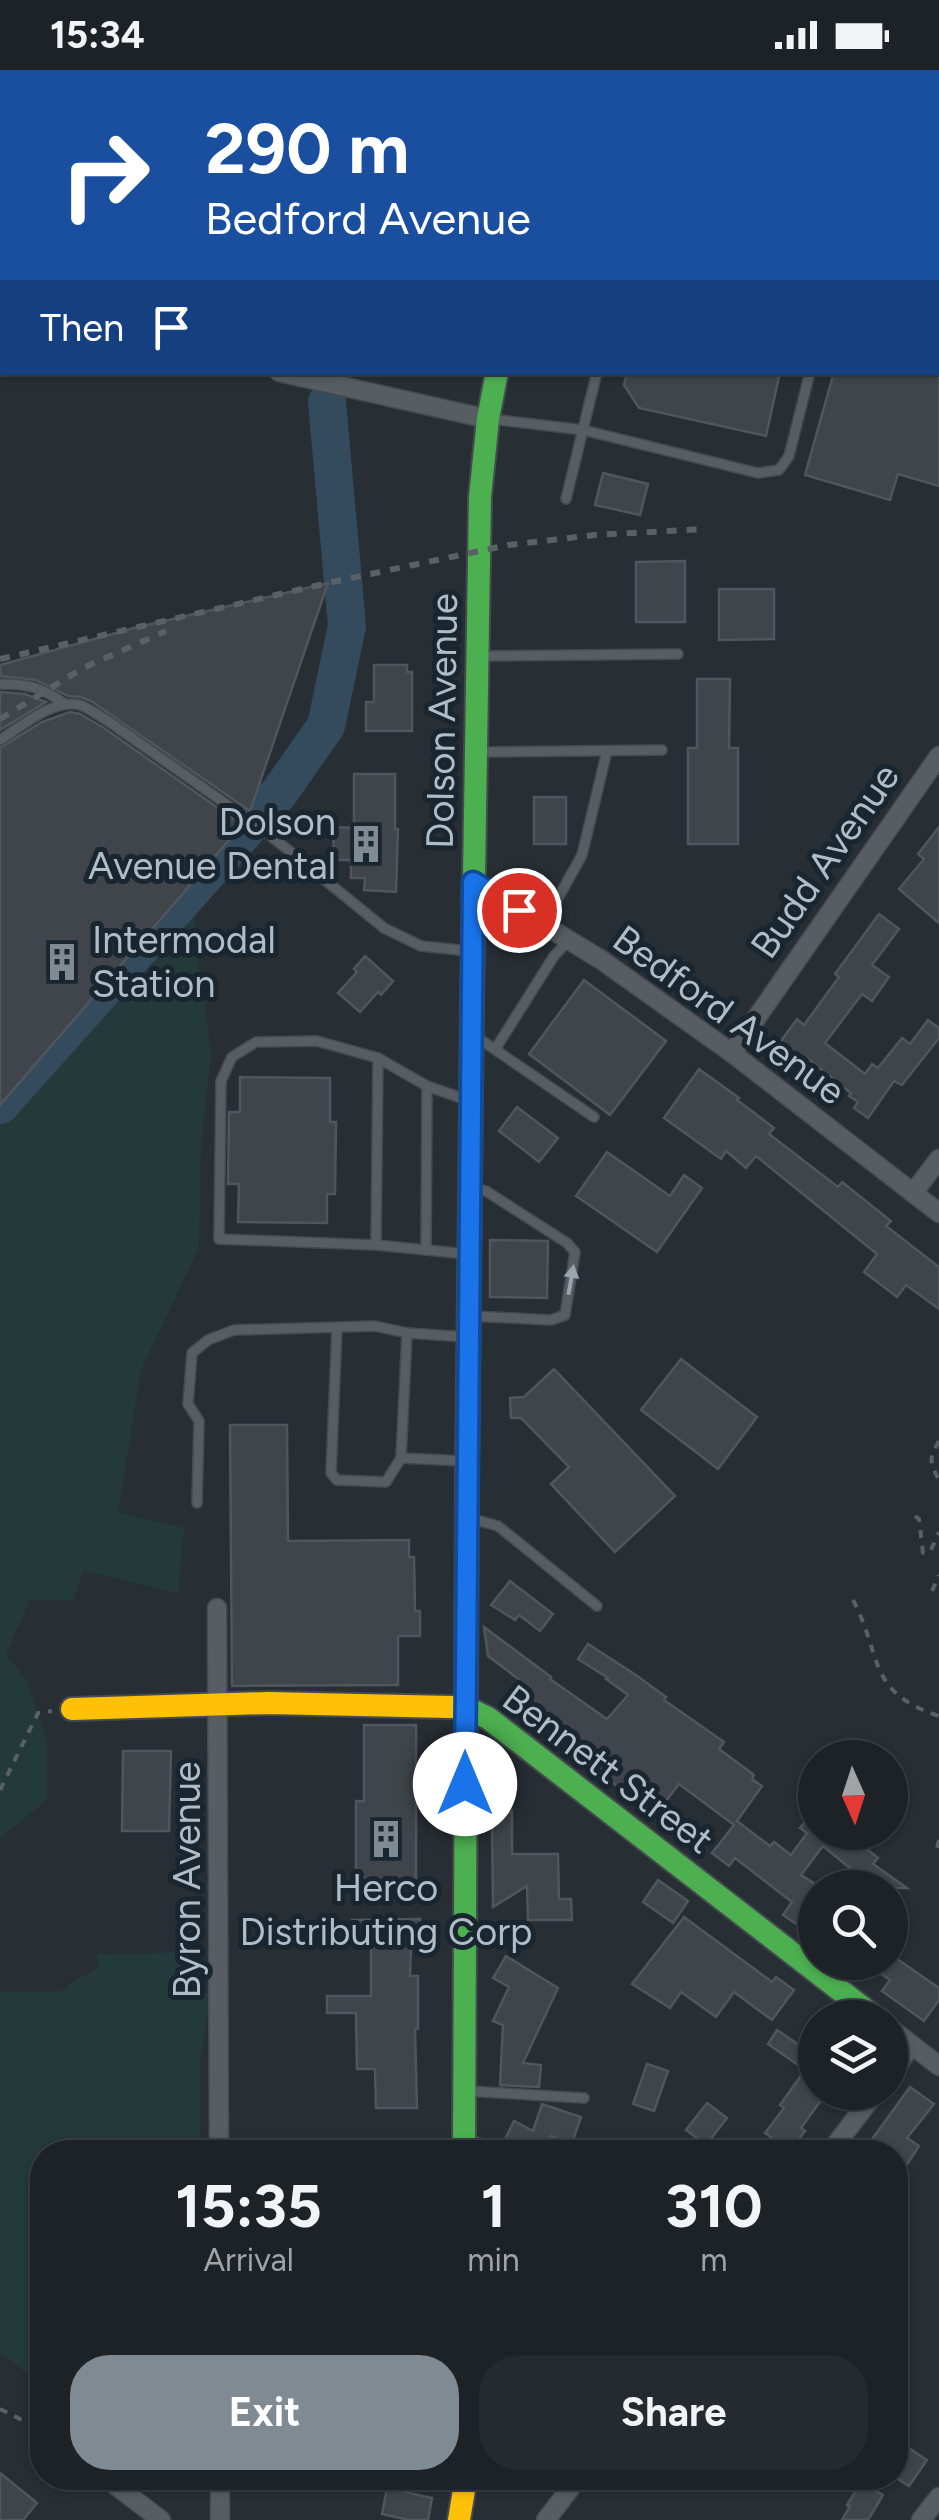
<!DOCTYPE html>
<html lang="en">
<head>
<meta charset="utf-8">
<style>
  body { margin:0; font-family:Figtree,sans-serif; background:#252a2f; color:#f1f3f6; height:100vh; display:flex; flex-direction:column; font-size:38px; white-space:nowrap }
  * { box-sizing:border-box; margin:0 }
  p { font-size:32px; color:#a0a4a7 }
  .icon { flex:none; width:55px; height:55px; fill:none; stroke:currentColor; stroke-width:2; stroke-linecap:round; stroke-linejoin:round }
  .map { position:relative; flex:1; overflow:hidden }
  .panel { position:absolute; left:30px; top:2070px; width:878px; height:350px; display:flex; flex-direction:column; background:#1d2227; border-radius:40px; box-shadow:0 2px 8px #0004,0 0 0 2px #3b3f44 }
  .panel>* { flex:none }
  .hud { position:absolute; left:0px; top:0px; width:940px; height:305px; box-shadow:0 2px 8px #0004,0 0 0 2px #3b3f44; background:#1a4fa0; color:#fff; overflow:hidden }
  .needle { width:65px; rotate:177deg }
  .buttons { position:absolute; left:798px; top:1670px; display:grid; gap:20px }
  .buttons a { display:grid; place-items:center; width:110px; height:110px; border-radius:50%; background:#1d2227; box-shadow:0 2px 8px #0004,0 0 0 2px #3b3f44; font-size:50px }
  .pin { position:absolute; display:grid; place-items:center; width:85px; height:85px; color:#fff; margin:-42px; border:5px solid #fff; border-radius:50%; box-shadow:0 2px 10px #0007 }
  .me { position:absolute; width:110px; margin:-55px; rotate:0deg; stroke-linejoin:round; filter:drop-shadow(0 0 8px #0008) }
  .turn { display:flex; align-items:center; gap:35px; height:210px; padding:0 40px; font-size:45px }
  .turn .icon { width:130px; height:130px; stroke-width:2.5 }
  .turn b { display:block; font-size:70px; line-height:85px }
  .then { display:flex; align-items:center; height:95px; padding:0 40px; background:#0003; gap:20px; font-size:38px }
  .eta { display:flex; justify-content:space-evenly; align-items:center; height:170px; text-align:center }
  .eta b { font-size:60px; font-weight:700; line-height:70px }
  .action { display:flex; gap:20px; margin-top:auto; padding:20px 40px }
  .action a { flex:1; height:115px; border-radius:40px; background:#808a93; color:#fff; font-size:40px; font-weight:700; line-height:115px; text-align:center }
  .action a+a { background:#252a2f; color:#f1f3f6 }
  .status { display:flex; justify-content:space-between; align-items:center; height:70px; padding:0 50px; background:#1d2227; direction:ltr }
  .status svg { height:28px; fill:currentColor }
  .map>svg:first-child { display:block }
  .green { fill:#243939 }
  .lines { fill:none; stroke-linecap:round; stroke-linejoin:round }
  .river { stroke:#334b5d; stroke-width:38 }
  .building { fill:#3f454a; stroke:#4f565c; stroke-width:2.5 }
  .lane-casing { stroke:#454a4f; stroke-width:12 }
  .street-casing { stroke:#454a4f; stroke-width:21 }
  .fast-casing { stroke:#454a4f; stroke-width:26 }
  .slow-casing { stroke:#454a4f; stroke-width:26 }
  .path { stroke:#5a6065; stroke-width:4; stroke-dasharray:8 8; stroke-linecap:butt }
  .lane { stroke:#575d62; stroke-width:9 }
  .street { stroke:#575d62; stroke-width:18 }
  .fast { stroke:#4caf50; stroke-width:22 }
  .slow { stroke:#ffc107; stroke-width:22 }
  .rail { stroke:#5a6166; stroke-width:6; stroke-dasharray:10 10; stroke-linecap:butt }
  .oneway { fill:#9aa4ad }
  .route-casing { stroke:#114b97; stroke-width:25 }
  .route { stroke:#1a73e8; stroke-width:18 }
  .labels { text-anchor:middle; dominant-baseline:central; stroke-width:10; stroke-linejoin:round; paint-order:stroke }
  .street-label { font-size:38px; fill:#b0bcc6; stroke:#1a262f }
  .poi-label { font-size:38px; fill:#b0bcc6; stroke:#1a262f; text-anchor:end }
</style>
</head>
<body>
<div class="status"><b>15:34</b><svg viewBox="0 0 49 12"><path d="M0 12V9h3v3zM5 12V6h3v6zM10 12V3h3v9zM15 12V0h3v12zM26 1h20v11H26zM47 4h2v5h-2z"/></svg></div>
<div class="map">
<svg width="939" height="2450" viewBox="0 0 939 2450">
  <rect width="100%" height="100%" fill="#272e34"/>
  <g class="green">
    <polygon points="221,776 200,805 194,860 211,982 201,1078 199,1178 141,1300 118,1442 184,1458 178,1523 83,1501 73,1531 30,1530 6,1584 26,1609 47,1672 47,1730 0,1768 0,997"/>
    <polygon points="200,1882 200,1921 211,1924 200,1994 200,2082 42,2082 42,2306 31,2307 0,2282 0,1922 64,1921 69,1914 98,1898 98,1884"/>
  </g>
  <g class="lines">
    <g class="river">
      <polyline points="249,0 249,2"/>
      <polyline points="0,1035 279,723 326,656 347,556 327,332"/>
    </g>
  </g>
  <g class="building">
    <polygon points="627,302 780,302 766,366 639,338 624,315"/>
    <polygon points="834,302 939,302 939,416 898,404 890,430 805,405"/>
    <polygon points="603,403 648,414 640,445 595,435"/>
    <polygon points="685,491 685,552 636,552 636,492"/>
    <polygon points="328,513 250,741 91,631 81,627 68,626 36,610 0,606 0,595 134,558"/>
    <polygon points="719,519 774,519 774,569 719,570"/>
    <polygon points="374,595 407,595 407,602 412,602 412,661 366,661 366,632 374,632"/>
    <polygon points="697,609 730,609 729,678 738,678 738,774 688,774 688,678 697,678"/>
    <polygon points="0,622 25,624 46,632 0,660"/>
    <polygon points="70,642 80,644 104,658 242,755 0,1035 0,678 42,652"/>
    <polygon points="354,704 395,704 395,759 398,759 396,822 364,820 365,808 351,808 351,790 333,790 334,757 354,758"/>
    <rect x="534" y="727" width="32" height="47"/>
    <polygon points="939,757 939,853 899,819 924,789 918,784"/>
    <polygon points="879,844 899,859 872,895 889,907 872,931 862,924 825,973 865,1004 872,994 878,998 902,968 910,974 928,950 939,958 939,968 902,1015 894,1011 868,1048 854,1038 858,1032 849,1026 851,1023 807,988 801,997 780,981 786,974 781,971 797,949 804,955 839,907 835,904"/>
    <polygon points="365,886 393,911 381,925 378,922 360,942 338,923 357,902 354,899"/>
    <polygon points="584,910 666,971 610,1045 529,984"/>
    <polygon points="699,999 739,1028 737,1030 774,1058 769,1064 838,1117 842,1112 891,1151 886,1156 939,1197 939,1239 906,1215 897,1227 864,1202 877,1184 756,1086 746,1098 726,1081 721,1089 664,1048"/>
    <polygon points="240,1007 330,1008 330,1052 336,1052 335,1124 327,1124 327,1153 238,1152 239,1114 228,1114 229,1042 240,1042"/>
    <polygon points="517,1037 558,1068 539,1092 499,1061"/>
    <polygon points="607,1082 670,1126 684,1105 702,1118 657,1182 576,1126"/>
    <polygon points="490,1170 548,1171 547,1228 490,1227"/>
    <polygon points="681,1289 757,1347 718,1399 641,1340"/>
    <polygon points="554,1299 675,1426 615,1482 551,1414 569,1397 521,1348 511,1348 510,1328 524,1327"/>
    <polygon points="230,1355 287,1355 288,1471 409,1470 409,1487 414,1487 415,1541 420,1541 420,1566 398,1566 398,1615 232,1616"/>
    <polygon points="510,1511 553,1544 540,1561 519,1545 515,1550 491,1535"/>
    <polygon points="484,1557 551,1607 550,1609 607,1649 628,1625 606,1609 608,1608 578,1589 588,1574 636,1605 666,1627 664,1630 724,1672 719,1679 754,1705 752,1709 762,1716 737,1751 770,1776 774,1772 791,1785 807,1763 800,1758 809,1747 815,1751 815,1762 833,1762 852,1779 858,1772 878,1788 873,1794 907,1818 874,1818 823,1776 801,1805 815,1814 815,1852 808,1862 783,1845 792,1832 735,1788 729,1796 712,1783 734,1755 679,1714 655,1745 517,1639 521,1635 518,1633 529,1617 488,1586"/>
    <polygon points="364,1655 416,1655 416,1808 356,1808 356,1731 364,1731"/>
    <polygon points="123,1681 171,1681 169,1761 122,1761"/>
    <polygon points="512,1741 512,1784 558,1784 559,1829 571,1829 572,1850 528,1850 527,1816 493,1837 492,1752"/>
    <polygon points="658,1810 688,1831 673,1853 643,1832"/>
    <polygon points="684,1847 772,1912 776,1907 794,1920 772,1950 734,1922 716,1947 681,1922 670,1938 632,1914"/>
    <polygon points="420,1849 420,1874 411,1874 410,1906 418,1906 418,1959 415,1959 417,2038 376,2038 375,1999 357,1999 356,1943 327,1943 327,1926 371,1926 371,1874 352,1875 352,1850"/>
    <polygon points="890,1884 939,1918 939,1930 924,1951 882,1921 890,1910 865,1892 890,1892"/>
    <polygon points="506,1886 558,1918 523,1993 541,1995 539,2017 500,2015 503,1955 493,1951 509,1917 493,1908"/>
    <polygon points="777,1960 815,1986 815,2022 827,2022 801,2058 805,2061 790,2081 765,2063 784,2038 780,2035 805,2000 768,1974"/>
    <polygon points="647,1994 668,2001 654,2041 633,2034"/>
    <polygon points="910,2017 934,2034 907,2068 919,2076 895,2113 895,2082 885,2082 870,2072"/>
    <polygon points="707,2033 727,2048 706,2075 686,2060"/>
    <polygon points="542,2034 581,2047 572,2073 551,2066 542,2082 513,2082 510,2076 503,2073 514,2051 533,2061"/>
    <polygon points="895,2369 927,2390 909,2416 895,2407"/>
    <polygon points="0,2403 37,2433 23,2450 0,2450"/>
    <polygon points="861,2412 883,2425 868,2450 842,2450 850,2436 847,2435"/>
    <polygon points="387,2418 432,2428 428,2450 409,2450 382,2444"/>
  </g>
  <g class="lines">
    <g class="lane-casing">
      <g id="lane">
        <polyline points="601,0 606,2"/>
        <polyline points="15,2 16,0"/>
        <polyline points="453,2 455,0"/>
        <polyline points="0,17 2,17"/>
        <polyline points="0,233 2,234"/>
        <polyline points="0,256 2,255"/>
        <polyline points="491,349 583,360 758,403 779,400 789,386 810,302"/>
        <polyline points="566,429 597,302"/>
        <polyline points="481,586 678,584"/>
        <path d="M0,614C29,614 41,617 65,634"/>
        <path d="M0,670C21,657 53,628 80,635C89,638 99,646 108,651L266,762L384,858L421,876L469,881"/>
        <polyline points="479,682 662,680"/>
        <polyline points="543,855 582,785 607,681"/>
        <polyline points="478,968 594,1047"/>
        <polyline points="496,978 554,886 569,870"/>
        <polyline points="376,1175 378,988"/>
        <polyline points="426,1180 427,1016"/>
        <polyline points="467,1184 376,1175 219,1169 221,1011 232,987 256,972 317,971 378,988 427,1016 467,1030"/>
        <polyline points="472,1246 551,1250 565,1245 575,1182 567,1173 486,1121 473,1118"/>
        <polyline points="337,1257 331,1403 337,1410 386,1412 401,1388"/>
        <polyline points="465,1391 401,1388 407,1263 467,1267"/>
        <polyline points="197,1433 199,1351 188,1334 192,1283 208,1270 234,1260 375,1256 407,1263"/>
        <polyline points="469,1448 498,1456 597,1536"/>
        <polyline points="467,2021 584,2028"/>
        <polyline points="467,2069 505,2082"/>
      </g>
    </g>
    <g class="street-casing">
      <g id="street">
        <polyline points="279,302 488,349"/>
        <polyline points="473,812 600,889 732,983 939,1143"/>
        <polyline points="732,983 939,686"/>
        <polyline points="913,1123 939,1089"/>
        <polyline points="217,1538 219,2082"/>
        <polyline points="890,1958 939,1996"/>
        <polyline points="890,2005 912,1975"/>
        <polyline points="830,2082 876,2022"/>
        <polyline points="106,2408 161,2450"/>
        <polyline points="220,2408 220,2450"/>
        <polyline points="546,2450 578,2408"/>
        <polyline points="921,2450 939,2427"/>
      </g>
    </g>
    <g class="fast-casing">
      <g id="fast">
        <polyline points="652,2 654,0"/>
        <polyline points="472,934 480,427 488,349 497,302"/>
        <polyline points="451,1637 465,1637 488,1648 876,1948"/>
        <polyline points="464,2082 467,1405"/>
      </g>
    </g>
    <g class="slow-casing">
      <g id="slow">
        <polyline points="467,1405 472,934"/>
        <polyline points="72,1639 268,1633 451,1637"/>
        <polyline points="459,2450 466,2408"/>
      </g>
    </g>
    <g class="path">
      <path d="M939,1371C929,1389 929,1391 939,1410"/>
      <polyline points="915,1446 919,1449 923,1483 931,1480 939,1462"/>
      <polyline points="932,1521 939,1505"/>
      <path d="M853,1530C883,1587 866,1622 939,1646"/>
      <polyline points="0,1720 38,1643 52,1641"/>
      <polyline points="939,1770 937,1778 939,1782"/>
      <polyline points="0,2339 42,2360"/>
    </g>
    <use href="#lane" class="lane"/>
    <use href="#street" class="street"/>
    <use href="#fast" class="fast"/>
    <use href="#slow" class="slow"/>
    <g class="rail">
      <polyline points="0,589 328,513 508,475 595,465 706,459"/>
      <polyline points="0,649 83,598 166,561"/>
    </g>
  </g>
  <defs><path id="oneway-solid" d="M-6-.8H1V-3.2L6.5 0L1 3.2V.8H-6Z" transform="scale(2.5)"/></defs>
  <use class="oneway" href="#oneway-solid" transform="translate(571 1210) rotate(-80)"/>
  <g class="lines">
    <g class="route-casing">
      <polyline id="route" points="465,1714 473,812 519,840"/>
    </g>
    <use href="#route" class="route"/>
  </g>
  <defs>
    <g id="building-bare" transform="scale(3)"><path d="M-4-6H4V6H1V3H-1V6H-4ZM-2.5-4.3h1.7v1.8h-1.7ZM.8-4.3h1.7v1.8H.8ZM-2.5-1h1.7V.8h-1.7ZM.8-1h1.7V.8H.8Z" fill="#808a93" stroke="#1a262f" stroke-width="2.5" paint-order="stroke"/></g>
  </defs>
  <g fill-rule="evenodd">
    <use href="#building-bare" x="366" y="774"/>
    <use href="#building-bare" x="62" y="892"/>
    <use href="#building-bare" x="386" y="1769"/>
  </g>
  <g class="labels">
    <g class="street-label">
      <text transform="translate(442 651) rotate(-89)">Dolson Avenue</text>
      <text transform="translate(825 791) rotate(-55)">Budd Avenue</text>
      <text transform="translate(729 945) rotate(36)">Bedford Avenue</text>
      <text transform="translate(608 1699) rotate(37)">Bennett Street</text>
      <text transform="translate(187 1810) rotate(-90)">Byron Avenue</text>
    </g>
    <g class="poi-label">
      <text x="336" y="752">Dolson<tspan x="336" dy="44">Avenue Dental</tspan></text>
      <text x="92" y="870" text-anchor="start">Intermodal<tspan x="92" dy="44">Station</tspan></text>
      <text x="386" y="1818" text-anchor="middle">Herco<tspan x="386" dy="44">Distributing Corp</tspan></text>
    </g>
  </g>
</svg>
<div class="buttons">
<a><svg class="needle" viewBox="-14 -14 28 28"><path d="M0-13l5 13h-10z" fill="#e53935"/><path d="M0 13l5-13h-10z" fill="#a0a4a7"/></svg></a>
<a><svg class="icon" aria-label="search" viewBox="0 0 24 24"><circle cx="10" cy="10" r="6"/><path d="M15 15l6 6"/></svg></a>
<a><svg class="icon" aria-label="layers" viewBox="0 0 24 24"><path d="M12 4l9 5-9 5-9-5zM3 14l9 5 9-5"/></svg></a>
</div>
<div class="pin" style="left:519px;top:840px;background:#d93025"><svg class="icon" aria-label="arrive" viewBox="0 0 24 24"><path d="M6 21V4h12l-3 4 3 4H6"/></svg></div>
<svg class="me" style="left:465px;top:1714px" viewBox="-20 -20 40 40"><circle r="19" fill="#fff"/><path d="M0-13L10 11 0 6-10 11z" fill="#1a73e8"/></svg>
<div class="hud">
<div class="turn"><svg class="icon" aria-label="right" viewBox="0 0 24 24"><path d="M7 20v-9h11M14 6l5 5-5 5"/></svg><div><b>290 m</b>Bedford Avenue</div></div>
<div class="then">Then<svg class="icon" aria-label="arrive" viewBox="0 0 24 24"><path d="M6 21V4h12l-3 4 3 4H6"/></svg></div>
</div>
<section class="panel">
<div class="eta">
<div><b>15:35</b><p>Arrival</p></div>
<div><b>1</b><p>min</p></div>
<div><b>310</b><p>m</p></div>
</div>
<div class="action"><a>Exit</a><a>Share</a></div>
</section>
</div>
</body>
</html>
